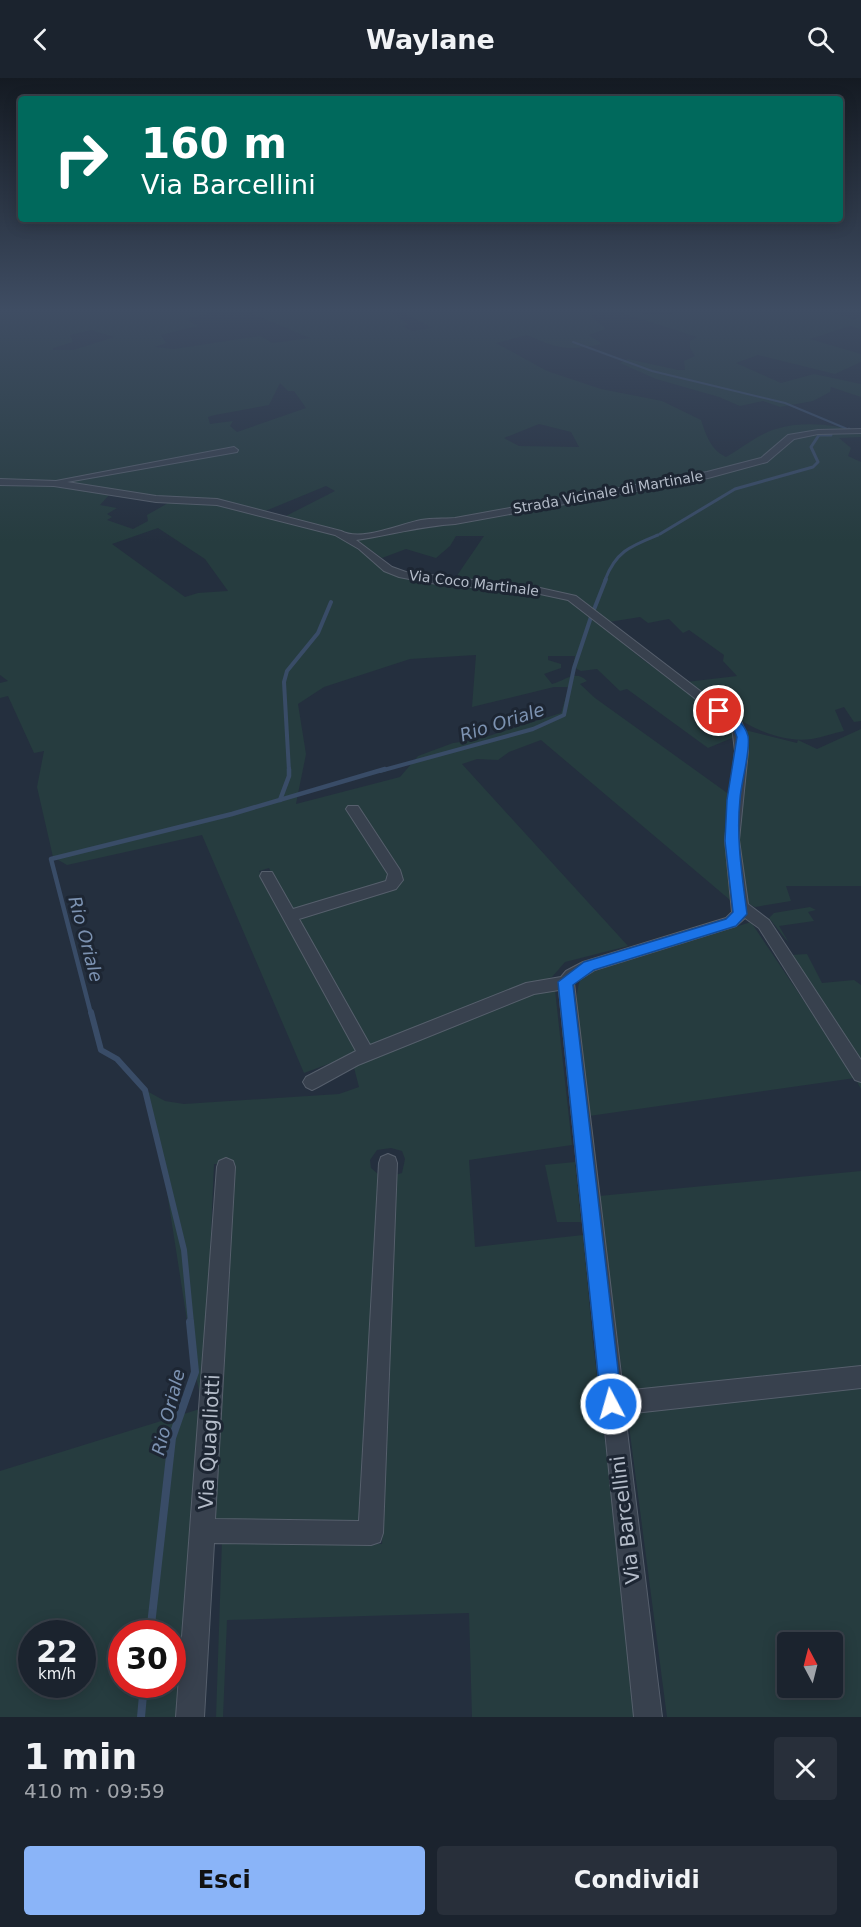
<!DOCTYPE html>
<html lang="it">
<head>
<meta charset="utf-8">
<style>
  body { margin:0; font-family:"DejaVu Sans",sans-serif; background:#282f3a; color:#f1f3f6; height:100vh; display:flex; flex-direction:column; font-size:22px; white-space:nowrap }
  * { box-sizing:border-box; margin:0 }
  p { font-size:20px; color:#a0a4aa }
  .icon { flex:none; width:33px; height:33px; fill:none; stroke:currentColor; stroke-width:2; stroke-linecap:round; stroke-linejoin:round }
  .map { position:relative; height:1639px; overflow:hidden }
  .panel { display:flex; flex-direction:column; background:#1b232e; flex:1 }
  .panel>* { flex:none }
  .banner { position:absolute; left:18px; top:18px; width:825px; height:126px; border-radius:6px; box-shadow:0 3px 15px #0003,0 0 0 2px #39404a; background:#00695c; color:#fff; overflow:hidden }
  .needle { width:39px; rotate:353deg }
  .fabs { position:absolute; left:777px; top:1554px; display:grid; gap:12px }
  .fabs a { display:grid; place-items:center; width:66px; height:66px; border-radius:6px; background:#1b232e; box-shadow:0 3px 15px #0003,0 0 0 2px #39404a; font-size:30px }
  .speed { position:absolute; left:18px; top:1542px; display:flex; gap:12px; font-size:30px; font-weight:700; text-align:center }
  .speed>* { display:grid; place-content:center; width:78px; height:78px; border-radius:50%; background:#1b232e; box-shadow:0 3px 15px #0003,0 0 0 2px #39404a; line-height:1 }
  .speed small { font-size:15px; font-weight:400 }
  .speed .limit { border:9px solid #d22; background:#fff; color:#111 }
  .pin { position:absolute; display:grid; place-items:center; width:51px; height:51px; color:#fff; margin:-26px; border:3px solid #fff; border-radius:50%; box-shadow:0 2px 6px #0007 }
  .me { position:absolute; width:66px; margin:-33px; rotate:354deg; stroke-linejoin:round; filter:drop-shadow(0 0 4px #0008) }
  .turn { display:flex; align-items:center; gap:21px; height:126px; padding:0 24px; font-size:27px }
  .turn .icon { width:78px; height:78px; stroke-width:2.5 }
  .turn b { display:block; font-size:42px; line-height:51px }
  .round { display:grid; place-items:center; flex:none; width:63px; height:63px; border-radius:6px; background:#282f3a }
  .head { display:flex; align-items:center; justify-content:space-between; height:102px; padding:0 24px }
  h1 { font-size:36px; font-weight:700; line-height:45px }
  .cta { display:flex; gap:12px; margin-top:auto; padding:12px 24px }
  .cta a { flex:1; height:69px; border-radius:6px; background:#8ab4f8; color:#111; font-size:24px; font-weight:700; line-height:69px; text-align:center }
  .cta a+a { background:#282f3a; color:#f1f3f6 }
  header { display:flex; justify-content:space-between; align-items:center; height:78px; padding:0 24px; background:#1b232e; font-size:27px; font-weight:700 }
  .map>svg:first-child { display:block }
  .green { fill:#263c3f; fill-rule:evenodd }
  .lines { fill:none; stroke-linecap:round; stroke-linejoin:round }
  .stream-far5 { stroke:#394c67; stroke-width:2 }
  .stream-far4 { stroke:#394c67; stroke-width:3 }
  .stream-far3 { stroke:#394c67; stroke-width:4 }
  .stream-far2 { stroke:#394c67; stroke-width:4.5 }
  .stream-far1 { stroke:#394c67; stroke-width:6 }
  .stream { stroke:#394c67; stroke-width:8 }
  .street-casing { stroke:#565f6c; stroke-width:2 }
  .street { fill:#38414e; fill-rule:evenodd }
  .route { fill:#1a73e8; stroke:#114b97; stroke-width:1.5 }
  .labels { text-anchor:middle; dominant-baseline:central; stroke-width:6; stroke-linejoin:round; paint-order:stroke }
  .far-street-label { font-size:14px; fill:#b4bcc9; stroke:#1d2633 }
  .water-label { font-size:18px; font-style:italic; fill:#7c92b1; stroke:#1d2633 }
  .near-street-label { font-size:20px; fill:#b4bcc9; stroke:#1d2633 }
</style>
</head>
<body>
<header><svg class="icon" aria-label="back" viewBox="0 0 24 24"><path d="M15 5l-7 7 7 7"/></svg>Waylane<svg class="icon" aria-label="search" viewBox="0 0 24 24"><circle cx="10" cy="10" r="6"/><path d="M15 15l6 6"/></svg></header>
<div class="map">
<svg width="861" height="1639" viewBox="0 0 861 1639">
  <rect width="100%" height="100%" fill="#242f3e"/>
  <g class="green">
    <path d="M0,234H213L186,241L198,248L161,257L166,265L155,269L174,271L260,258L273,265L310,260L248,234H391L409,247L402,248L413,253L432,250L403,234H602L591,238L606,251L589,257L602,266C569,273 557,271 527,257L496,265L547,293L601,311L662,323L701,342C706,357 711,372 726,379C742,370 758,356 776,351C803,343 835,346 861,355V359L839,360L851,370L848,378L861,384V643L854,644L844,629L835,632L844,653C834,655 823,659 812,661C764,667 722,630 686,604L737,598L723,583L724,577L689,552L683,555L669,541L648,545L640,539L609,544L574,519L554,512L454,502L484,458H456L450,468L436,480L406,471L382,480L349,457L282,440L335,413L326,408L263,434L249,429L0,403ZM91,252L114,259L73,272H53V270L73,264L70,257ZM280,305L288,313H294L306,330L237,354L230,348L233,343L210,346L208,339L215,337L269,327ZM539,346L571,354L579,369L519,368L504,360Z"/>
    <path d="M619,234C640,234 660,240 680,234H830L854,241L861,239V251L850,248L810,261L861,276V284L835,296L758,277L736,285L781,305L814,296L861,306V319L831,309L830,314L813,323L780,329L763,323L740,328L719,319L656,301L620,285L628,281L678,292H685L684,283L695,278L690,270V263L697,259Z"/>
    <path d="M0,406H52L110,416L100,427L117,430L107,436L112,439L107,442L133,451L148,443L147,437L168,425H214L337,456L387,492L565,520L575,524L642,581L721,638L735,654L732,660L708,670L627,611L620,613L597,591L581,593L573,589L575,578H548V582L561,586V590L544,596L552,606C565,603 575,591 587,603L580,606L595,620L730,717L725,746L730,822L541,662L509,674L498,682L477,681L462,686L628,868L565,884L552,899L532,905L372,970L294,841L269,790L259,793L361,974L304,995L202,757L67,787L53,779L37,709L44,673L34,675L8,618L0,620V605L8,603L0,597ZM158,450L205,481L228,513L198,515L185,519L112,466ZM476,577L472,629L554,609H569L561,635L476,662L453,665L418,678L400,699L296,726L306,676L298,626L324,609L410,581Z"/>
    <polygon points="861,651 861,808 786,808 791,823 755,829 744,823 734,765 745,652 797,665 798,662 817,671"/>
    <polygon points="810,829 816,832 808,834 814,843 779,848 789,865 769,840 774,835"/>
    <path d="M751,844L855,999L861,997V1011L855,1000L589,1038C585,1003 568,930 581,900L595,893Z"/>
    <polygon points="807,876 822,905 854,902 861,907 861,990 790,877"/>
    <path d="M544,912H555L572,1067L469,1082L475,1169L583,1157L593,1265L639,1639H472L469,1535L227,1542L223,1639H216L222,1462L382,1466L395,1097L402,1095L405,1081L402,1073L391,1070L377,1072L370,1082L371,1090L378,1096L359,1444L215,1442L235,1086H214L198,1452L176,1639H142L145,1607L172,1606V1556H122V1606L144,1607L141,1639H0V1393L203,1330L195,1294L160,1069L145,1012L165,1023L184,1026L339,1016L359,1009L352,982ZM32,1556H82V1606H32Z"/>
    <polygon points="575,1084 581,1144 557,1144 545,1087"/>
    <path d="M861,1093V1639H667L599,1118ZM788,1564H832V1610H788Z"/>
  </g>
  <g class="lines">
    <polyline class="stream-far5" points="573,264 652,293 785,325 852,353"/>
    <g class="stream-far4">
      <polyline points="849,351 851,353"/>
      <polyline points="660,456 735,411 813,389 818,384 811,369 819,357 831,357"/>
      <path d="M605,502C616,473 631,468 658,457"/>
    </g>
    <g class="stream-far3">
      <polyline points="593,534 606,501"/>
      <polyline points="289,693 284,604 287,593 318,555 331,524"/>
      <polyline points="380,693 533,651 564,637 574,590 592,536"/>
    </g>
    <g class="stream-far2">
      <polyline points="280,722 289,698 289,691"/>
      <polyline points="91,936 51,781 232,736 385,691"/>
    </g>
    <polyline class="stream-far1" points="91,934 101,972 117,981 145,1012 184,1172 191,1245"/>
    <g class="stream">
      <polyline points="150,1556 172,1360 195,1294 190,1244"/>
      <polyline points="141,1639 144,1606"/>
    </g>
    <g class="street-casing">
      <g id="street">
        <path d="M861,351V355L818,356L794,361L767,384L708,400L455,446C421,448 390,457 356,462L392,489L406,494L540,510L576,518L742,645L748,673L739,762L748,826L769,842L861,982V1004L855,1002L759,850L745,840L736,848L595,892L574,905L623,1313L861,1288V1310L625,1336L662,1639H634L603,1333L600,1326L601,1322L559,912L534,916L358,987L318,1009L312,1012L306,1009L303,1004L306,999L356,973L260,798L262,794H272L293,831L386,803L388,796L346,731L348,728H358L400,792L403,802L396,811L299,841L370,967L526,905L561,899L566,893L583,884L726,840L732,834L725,762L735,673L732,649L568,522L540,516L430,505L399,499L384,493L359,471L335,457L217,427L156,424L54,408L0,407V401L56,403L234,369L238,372L237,374L67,404L156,418L217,421L341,453C361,464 400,446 421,442C432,440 444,441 455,440L707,394L761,380L788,357L818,352Z"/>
        <polygon points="388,1076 395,1079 397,1085 383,1455 380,1464 371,1467 214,1465 204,1639 176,1639 217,1089 219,1083 226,1080 233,1083 235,1089 215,1441 359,1443 379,1085 381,1079"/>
      </g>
    </g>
    <use href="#street" class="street"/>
  </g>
  <linearGradient id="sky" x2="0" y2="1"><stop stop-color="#141a22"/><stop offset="0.5" stop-color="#3f4d63"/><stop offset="1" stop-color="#3f4d63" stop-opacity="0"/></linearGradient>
  <rect width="861" height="464" fill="url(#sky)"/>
  <path class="route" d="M715,631C728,628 745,646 748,658C751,673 741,704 740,721C736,760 742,797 747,836L736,848L594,892L573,907L622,1326L619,1333L611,1336L604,1333L601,1326L558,904L584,884L726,841L733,834L725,763L727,722L737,659L733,649L715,635Z"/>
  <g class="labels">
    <g class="far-street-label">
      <text transform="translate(608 414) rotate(-10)">Strada Vicinale di Martinale</text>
      <text transform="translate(474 505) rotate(7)">Via Coco Martinale</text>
    </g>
    <g class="water-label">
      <text transform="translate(502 644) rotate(-18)">Rio Oriale</text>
      <text transform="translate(86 861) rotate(75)">Rio Oriale</text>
      <text transform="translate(168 1334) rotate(-76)">Rio Oriale</text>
    </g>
    <g class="near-street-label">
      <text transform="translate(209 1364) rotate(-87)">Via Quagliotti</text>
      <text transform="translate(625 1442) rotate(-97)">Via Barcellini</text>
    </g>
  </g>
</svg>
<div class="fabs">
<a><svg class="needle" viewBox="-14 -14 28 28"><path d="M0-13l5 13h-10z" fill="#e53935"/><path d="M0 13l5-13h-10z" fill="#a0a4aa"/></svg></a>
</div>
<div class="speed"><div>22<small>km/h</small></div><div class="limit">30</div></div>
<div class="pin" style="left:719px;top:633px;background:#d93025"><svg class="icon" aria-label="arrive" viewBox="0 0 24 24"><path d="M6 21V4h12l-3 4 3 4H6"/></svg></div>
<svg class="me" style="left:611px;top:1326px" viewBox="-20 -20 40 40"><circle r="17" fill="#1a73e8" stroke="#fff" stroke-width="3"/><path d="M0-11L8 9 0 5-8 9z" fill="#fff"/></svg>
<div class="banner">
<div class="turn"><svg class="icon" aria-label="right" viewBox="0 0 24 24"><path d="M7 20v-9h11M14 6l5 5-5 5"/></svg><div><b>160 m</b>Via Barcellini</div></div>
</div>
</div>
<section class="panel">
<div class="head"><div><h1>1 min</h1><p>410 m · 09:59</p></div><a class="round"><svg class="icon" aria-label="close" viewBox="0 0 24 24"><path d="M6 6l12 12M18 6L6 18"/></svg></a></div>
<div class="cta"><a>Esci</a><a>Condividi</a></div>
</section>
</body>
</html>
